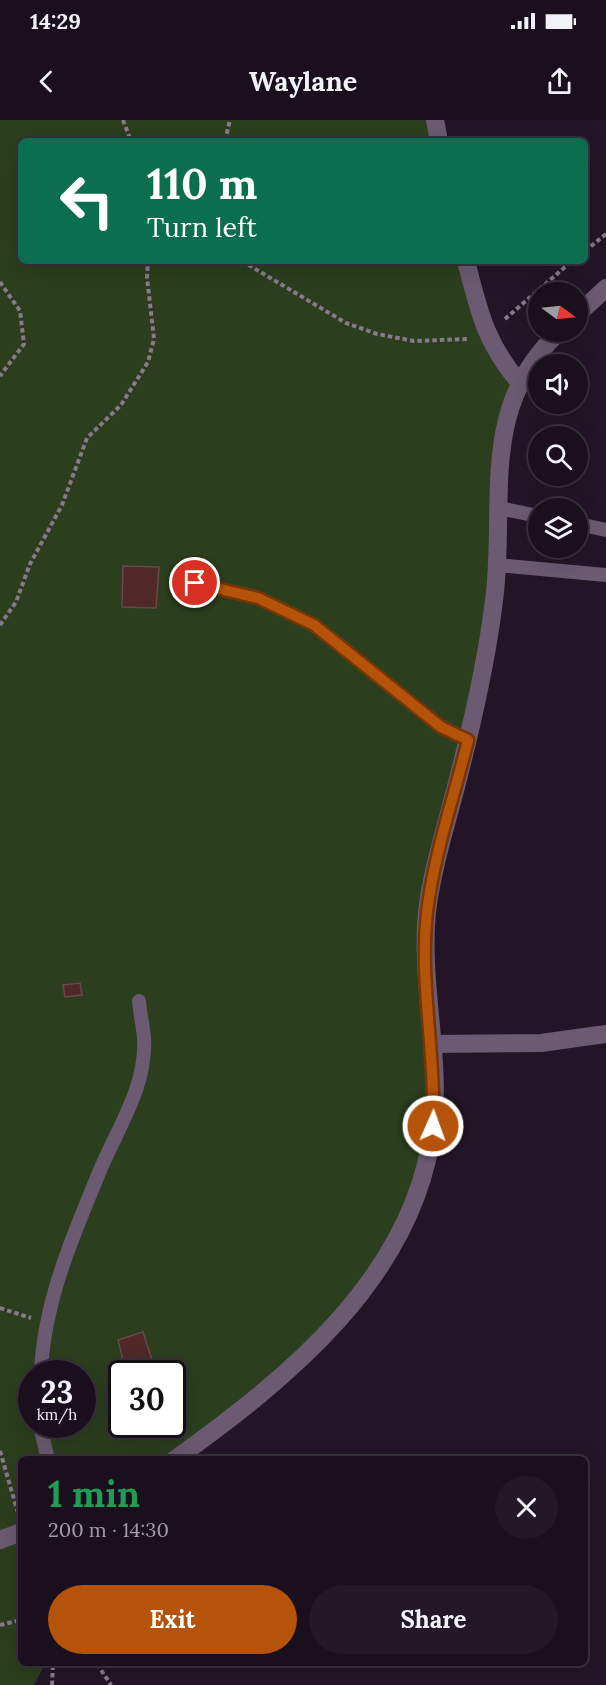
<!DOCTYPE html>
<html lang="en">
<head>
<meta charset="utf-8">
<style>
  body { margin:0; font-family:Lora,serif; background:#231926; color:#f1f3f6; height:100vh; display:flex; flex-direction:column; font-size:22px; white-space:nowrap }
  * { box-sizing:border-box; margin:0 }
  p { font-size:20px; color:#9f9da4 }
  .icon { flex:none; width:33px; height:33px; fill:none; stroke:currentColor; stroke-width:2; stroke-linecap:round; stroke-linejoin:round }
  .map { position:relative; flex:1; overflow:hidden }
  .panel { position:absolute; left:18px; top:1336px; width:570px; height:210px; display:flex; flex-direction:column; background:#1a101d; border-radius:9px; box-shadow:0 6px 24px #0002,0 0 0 2px #38303b }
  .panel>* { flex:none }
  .guide { position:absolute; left:18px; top:18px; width:570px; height:126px; border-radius:9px; box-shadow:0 6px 24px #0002,0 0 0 2px #38303b; background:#0b6e4f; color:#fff; overflow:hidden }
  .needle { width:39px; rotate:105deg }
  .fabs { position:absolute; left:528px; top:162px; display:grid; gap:12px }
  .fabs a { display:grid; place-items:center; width:60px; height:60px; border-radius:50%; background:#1a101d; box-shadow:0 6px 24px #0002,0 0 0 2px #38303b; font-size:30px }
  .speed { position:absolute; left:18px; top:1240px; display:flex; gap:12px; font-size:30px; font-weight:700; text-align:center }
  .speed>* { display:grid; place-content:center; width:78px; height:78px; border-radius:50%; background:#1a101d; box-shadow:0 6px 24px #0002,0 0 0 2px #38303b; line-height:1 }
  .speed small { font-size:15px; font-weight:400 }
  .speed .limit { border:3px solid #111; border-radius:9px; background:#fff; color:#111 }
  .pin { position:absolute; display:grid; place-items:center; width:51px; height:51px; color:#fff; margin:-26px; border:3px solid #fff; border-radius:50%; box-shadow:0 2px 6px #0007 }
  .me { position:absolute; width:66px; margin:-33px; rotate:2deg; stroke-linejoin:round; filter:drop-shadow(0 0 4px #0008) }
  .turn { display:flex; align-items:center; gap:21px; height:126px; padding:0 30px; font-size:27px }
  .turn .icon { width:78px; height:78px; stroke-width:2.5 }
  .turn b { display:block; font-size:42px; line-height:51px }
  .round { display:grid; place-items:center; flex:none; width:63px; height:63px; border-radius:32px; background:#231926 }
  .headline { display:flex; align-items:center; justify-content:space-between; height:102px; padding:0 30px }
  h1 { font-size:36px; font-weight:700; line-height:45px; color:#1e9e55 }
  .action { display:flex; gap:12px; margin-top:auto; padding:12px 30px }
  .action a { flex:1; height:69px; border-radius:36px; background:#b45309; color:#fff; font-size:24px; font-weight:700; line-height:69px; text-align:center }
  .action a+a { background:#231926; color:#f1f3f6 }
  .status { display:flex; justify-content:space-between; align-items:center; height:42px; padding:0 30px; background:#1a101d; direction:ltr }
  .status svg { height:16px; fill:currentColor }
  header { display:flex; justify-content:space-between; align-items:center; height:78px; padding:0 30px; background:#1a101d; font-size:27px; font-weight:700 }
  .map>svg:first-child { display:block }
  .green { fill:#2b3e1d; fill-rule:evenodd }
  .building { fill:#502828; stroke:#674a49; stroke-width:1.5 }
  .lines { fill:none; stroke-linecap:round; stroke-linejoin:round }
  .path { stroke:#877a8b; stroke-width:4; stroke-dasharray:4.5 3; stroke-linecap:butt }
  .lane { stroke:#6b5a71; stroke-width:14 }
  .street { stroke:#6b5a71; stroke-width:18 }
  .route-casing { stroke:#753606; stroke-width:15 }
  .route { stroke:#b45309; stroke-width:10 }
</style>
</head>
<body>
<div class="status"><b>14:29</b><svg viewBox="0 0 49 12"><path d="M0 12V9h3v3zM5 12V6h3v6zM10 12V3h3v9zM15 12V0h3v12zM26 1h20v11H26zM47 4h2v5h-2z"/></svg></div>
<header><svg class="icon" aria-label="back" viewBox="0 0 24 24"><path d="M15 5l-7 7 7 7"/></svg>Waylane<svg class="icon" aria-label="share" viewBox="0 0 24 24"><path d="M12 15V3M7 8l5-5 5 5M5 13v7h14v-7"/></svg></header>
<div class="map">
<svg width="606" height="1565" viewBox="0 0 606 1565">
  <rect width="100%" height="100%" fill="#231527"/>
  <path class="green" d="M0,0H435L439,21H21V141H466L519,262L509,287L495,472L433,756L434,969L411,1090L329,1211L174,1339L21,1340V1544H45L34,1565H0ZM32,1254H82V1305H32ZM122,1254H172V1305H122Z"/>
  <g class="building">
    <polygon points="123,446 159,447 156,488 122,487"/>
    <polygon points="80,863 82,875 65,877 63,865"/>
    <polygon points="143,1212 152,1240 125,1248 118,1220"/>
  </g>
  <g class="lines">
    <g class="path">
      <polyline points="123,0 131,21"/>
      <polyline points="225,21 230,0"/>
      <polyline points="585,131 606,114"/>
      <polyline points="242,141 346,203 377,214 414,221 467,219"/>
      <polyline points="0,162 20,191 24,224 0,256"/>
      <polyline points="505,199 572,141"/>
      <polyline points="0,505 16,482 30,444 62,385 87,318 121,285 148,242 154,219 147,157 148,141"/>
      <polyline points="0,1188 31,1198"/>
      <polyline points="0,1331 18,1393"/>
      <polyline points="0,1505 21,1500"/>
      <polyline points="97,1544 111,1565"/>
      <polyline points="52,1565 53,1544"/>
    </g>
    <g class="lane">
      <polyline points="499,388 538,396"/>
      <polyline points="578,404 606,410"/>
      <polyline points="496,445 606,455"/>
      <polyline points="195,463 258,478 314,505 441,607 468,620"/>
      <path d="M41,1254C43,1183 74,1113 101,1048C119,1006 147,965 144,918C143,906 140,893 139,881"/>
      <polyline points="40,1305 48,1340"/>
    </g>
    <g class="street">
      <polyline points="435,0 439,21"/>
      <path d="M466,141C479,191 485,222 519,262"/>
      <polyline points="578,194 606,168"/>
      <polyline points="432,924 541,923 606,914"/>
      <path d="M174,1340C287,1259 416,1156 433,1006C441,935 420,864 427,792C432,749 446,706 457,663C473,601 488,536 495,472C505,375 480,286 559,212"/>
      <polyline points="0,1420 21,1412"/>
    </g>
  </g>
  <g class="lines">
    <g class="route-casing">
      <path id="route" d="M195,463L258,478L314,505L441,607L468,620C454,677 434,734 427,792C419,863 436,935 433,1006"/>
    </g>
    <use href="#route" class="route"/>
  </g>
</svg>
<div class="fabs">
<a><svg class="needle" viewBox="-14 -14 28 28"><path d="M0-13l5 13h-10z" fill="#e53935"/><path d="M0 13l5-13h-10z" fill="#9f9da4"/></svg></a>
<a><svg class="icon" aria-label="sound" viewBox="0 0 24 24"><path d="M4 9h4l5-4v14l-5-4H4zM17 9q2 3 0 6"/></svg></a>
<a><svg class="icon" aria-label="search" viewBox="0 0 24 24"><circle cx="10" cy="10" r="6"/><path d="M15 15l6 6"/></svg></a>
<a><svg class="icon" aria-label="layers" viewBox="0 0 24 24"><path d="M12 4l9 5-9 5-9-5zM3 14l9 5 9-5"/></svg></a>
</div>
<div class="speed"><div>23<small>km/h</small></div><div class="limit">30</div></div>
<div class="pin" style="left:195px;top:463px;background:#d93025"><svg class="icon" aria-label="arrive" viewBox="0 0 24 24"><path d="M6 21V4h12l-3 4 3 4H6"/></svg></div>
<svg class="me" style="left:433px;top:1006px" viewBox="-20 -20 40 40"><circle r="17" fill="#b45309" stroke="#fff" stroke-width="3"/><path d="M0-11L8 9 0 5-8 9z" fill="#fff"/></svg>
<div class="guide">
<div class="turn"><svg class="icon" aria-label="left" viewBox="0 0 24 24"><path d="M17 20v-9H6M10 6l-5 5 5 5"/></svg><div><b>110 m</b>Turn left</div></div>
</div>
<section class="panel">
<div class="headline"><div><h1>1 min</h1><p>200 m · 14:30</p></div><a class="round"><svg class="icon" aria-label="close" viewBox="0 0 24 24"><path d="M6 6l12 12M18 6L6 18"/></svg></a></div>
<div class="action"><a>Exit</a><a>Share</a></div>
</section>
</div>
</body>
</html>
